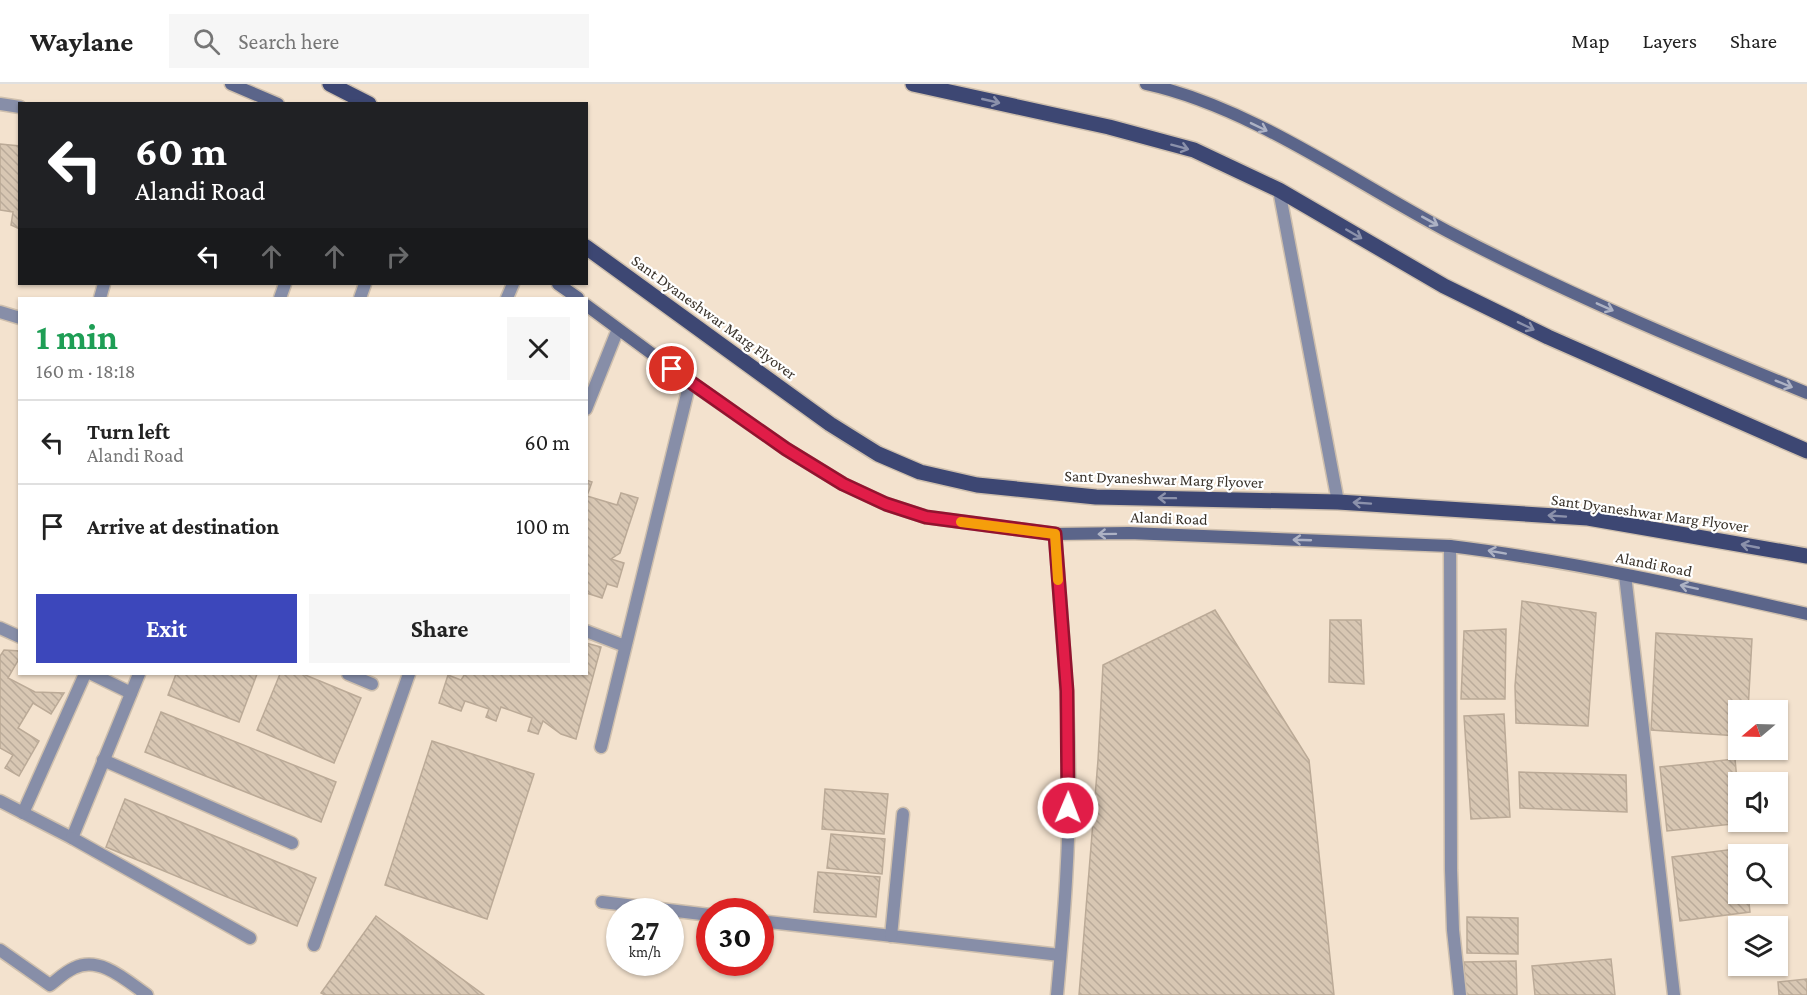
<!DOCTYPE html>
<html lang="en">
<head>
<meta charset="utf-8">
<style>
  body { margin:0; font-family:"Crimson Pro",serif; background:#f6f6f6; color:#222; height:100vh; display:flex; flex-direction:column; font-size:22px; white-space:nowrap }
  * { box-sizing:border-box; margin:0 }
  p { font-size:20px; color:#767676 }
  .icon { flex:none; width:33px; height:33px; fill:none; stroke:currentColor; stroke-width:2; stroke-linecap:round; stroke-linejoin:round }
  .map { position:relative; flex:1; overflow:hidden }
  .side { position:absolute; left:18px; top:213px; width:570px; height:378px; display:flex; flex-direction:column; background:#fff; border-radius:0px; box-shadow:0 2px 4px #0004 }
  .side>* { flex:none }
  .hud { position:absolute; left:18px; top:18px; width:570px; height:183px; border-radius:0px; box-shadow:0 2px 4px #0004; background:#202124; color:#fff; overflow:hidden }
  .needle { width:39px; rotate:251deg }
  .fabs { position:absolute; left:1728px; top:616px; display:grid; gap:12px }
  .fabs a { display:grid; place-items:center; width:60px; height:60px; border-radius:0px; background:#fff; box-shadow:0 2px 4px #0004; font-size:30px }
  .speed { position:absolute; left:606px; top:814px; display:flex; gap:12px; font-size:30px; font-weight:700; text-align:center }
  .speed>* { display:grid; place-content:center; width:78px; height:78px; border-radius:50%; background:#fff; box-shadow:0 2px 4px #0004; line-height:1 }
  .speed small { font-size:15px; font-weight:400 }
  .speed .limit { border:9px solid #d22; background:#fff; color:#111 }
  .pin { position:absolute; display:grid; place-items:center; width:51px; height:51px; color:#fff; margin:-26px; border:3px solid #fff; border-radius:50%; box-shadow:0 2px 6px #0007 }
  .me { position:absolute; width:66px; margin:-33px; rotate:1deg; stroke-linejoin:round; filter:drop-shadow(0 0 4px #0008) }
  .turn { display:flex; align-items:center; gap:21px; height:126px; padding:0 18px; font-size:27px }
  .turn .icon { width:78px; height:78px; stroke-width:2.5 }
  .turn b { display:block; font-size:42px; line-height:51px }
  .lanes { display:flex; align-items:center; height:57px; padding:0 18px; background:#0003; justify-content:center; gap:30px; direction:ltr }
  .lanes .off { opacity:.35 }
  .round { display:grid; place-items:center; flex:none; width:63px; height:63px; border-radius:0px; background:#f6f6f6 }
  .headline { display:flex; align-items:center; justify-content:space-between; height:102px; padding:0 18px }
  h1 { font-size:36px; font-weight:700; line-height:45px; color:#1e9e55 }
  .primary-button { display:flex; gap:12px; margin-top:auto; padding:12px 18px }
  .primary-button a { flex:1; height:69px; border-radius:0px; background:#3c47bb; color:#fff; font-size:24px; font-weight:700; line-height:69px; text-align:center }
  .primary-button a+a { background:#f6f6f6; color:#222 }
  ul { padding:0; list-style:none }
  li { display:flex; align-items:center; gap:18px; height:84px; padding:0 18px; border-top:2px solid #e0e0e0 }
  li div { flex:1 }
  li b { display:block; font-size:22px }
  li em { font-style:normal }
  header { display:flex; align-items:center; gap:36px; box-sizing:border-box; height:84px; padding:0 30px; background:#fff; border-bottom:2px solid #e0e0e0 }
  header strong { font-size:28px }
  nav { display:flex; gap:33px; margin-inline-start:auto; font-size:21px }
  .search { width:420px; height:54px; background:#f6f6f6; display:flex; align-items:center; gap:15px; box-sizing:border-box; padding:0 21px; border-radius:0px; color:#767676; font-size:22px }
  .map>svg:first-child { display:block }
  .building { fill:url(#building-back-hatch); stroke:#bbaa97; stroke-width:1.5 }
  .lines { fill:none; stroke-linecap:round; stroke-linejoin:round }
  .lane-casing { stroke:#cebfad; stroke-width:15 }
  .street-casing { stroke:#cebfad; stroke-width:15 }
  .secondary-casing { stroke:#cebfad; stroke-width:15 }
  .primary-casing { stroke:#cebfad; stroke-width:18 }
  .lane { stroke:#878ea8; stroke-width:12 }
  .street { stroke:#878ea8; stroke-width:12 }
  .secondary { stroke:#5b658a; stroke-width:12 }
  .primary { stroke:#3d4773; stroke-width:15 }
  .oneway { stroke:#8b91ab }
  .oneway2 { stroke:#adb2c4 }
  .route-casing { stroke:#92132f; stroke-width:15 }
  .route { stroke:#e11d48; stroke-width:10 }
  .slow { stroke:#f59e0b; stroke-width:10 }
  .labels { text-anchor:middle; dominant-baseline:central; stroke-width:4.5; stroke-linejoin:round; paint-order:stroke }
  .street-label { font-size:16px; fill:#3a332b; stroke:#fff }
</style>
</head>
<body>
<header>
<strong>Waylane</strong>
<div class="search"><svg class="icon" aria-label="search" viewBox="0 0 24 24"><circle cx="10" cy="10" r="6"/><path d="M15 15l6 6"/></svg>Search here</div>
<nav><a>Map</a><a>Layers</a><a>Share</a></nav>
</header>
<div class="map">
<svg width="1807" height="911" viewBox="0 0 1807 911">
  <defs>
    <pattern id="building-back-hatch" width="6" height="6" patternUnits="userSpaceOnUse" patternTransform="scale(1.5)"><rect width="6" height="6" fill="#d8c7b3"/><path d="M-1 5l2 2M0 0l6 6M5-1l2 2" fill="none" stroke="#baab9a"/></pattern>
  </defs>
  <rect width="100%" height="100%" fill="#f3e2ce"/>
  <g class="building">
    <polygon points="0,60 20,62 20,145 11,141 13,128 0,126"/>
    <polygon points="586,396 592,398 587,412 617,421 621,409 638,414 620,469 611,475 624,479 617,503 607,500 602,514 586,509"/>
    <polygon points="1522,517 1596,529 1588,642 1516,639 1515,602"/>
    <polygon points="1215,526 1309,676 1334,911 1079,911 1098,676 1103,581"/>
    <polygon points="1330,536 1361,536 1364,600 1329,598"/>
    <polygon points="1506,545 1505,615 1461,615 1464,547"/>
    <polygon points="1656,549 1752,555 1748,627 1738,627 1738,652 1651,646"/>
    <polygon points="586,559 601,563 576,655 561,650 543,637 538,650 528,647 532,634 501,623 496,637 486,633 489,625 465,617 461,627 439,619 448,591 461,596 465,590 586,590"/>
    <polygon points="4,566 20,567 20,573 8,594 35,608 64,609 51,630 33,619 18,644 39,657 19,692 5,684 13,671 0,664 0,572"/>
    <polygon points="176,590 257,590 239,638 168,611"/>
    <polygon points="280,590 303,590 361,614 334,679 257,646"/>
    <polygon points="161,628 336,698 321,738 145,668"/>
    <polygon points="1504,630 1510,733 1471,735 1464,632"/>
    <polygon points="432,657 534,690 487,835 385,801"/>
    <polygon points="1735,675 1738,707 1738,738 1742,739 1667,747 1660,683"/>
    <polygon points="1519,688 1626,691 1627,728 1520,724"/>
    <polygon points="825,705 888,710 884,750 822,745"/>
    <polygon points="125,715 316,794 297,842 106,763"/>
    <polygon points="831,750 885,755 882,790 827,784"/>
    <polygon points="1743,764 1743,771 1738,771 1738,810 1748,810 1750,828 1680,837 1672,773"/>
    <polygon points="818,788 880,793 876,833 814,828"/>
    <polygon points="376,832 484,911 325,911 321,909"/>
    <polygon points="1467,833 1518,834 1518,870 1467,869"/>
    <polygon points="1611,875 1615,911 1535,911 1532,882"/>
    <polygon points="1516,877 1517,911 1465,911 1464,878"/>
    <polygon points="1807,895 1807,911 1779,911 1778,898"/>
  </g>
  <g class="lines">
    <g class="lane-casing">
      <g id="lane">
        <polyline points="360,214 365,200"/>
        <polyline points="507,214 513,200"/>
        <polyline points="586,325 618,245"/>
        <polyline points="586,547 625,562"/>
        <polyline points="601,663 690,298"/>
        <polyline points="314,861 409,590"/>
      </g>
    </g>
    <g class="street-casing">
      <g id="street">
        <polyline points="0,20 20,23"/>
        <polyline points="1279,106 1338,418"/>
        <polyline points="100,214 104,200"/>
        <polyline points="280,214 285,200"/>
        <polyline points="0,228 20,234"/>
        <path d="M1055,450C1061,528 1068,605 1069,683C1070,759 1064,835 1057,911"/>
        <polyline points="1450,462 1451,786 1453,846 1460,911"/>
        <polyline points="1625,491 1674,911"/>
        <polyline points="0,544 20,553"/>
        <polyline points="92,590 131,609"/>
        <polyline points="348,590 372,600"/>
        <polyline points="103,676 292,759"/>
        <polyline points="0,717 72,754 139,590"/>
        <polyline points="23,729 85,590"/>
        <polyline points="72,754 250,854"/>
        <polyline points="602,818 710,831"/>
        <polyline points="760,837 1060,871"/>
        <polyline points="891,852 903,730"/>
        <path d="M0,866L50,901C58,895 65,888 74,884C100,871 127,897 147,911"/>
      </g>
    </g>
    <g class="secondary-casing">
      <g id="secondary">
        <polyline points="231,0 278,20"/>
        <path d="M1146,0C1251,23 1352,97 1447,147C1563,208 1685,259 1807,309"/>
        <polyline points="558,200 578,214"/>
        <path d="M586,221L690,298L786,365L843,400L886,420L926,433L1055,450L1129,449L1450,462C1571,477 1689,503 1807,530"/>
      </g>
    </g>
    <g class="primary-casing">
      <g id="primary">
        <polyline points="330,0 369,20"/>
        <polyline points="913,0 1109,43 1194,66 1279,106 1444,202 1548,253 1807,367"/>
        <polyline points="586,163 830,340 878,370 920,388 977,401 1096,413 1338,418 1588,434 1807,472"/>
      </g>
    </g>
    <use href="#lane" class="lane"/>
    <use href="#street" class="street"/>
    <use href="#secondary" class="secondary"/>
    <use href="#primary" class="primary"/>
  </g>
  <defs><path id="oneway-shaft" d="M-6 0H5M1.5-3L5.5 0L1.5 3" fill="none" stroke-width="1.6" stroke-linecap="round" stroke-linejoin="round" transform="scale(1.5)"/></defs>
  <g class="oneway">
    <use href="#oneway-shaft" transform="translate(991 17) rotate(13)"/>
    <use href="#oneway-shaft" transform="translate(1180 63) rotate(15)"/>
    <use href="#oneway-shaft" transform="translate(1354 150) rotate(30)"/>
    <use href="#oneway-shaft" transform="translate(1526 242) rotate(26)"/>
    <use href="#oneway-shaft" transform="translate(1167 414) rotate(-179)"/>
    <use href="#oneway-shaft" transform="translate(1362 419) rotate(-176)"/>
    <use href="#oneway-shaft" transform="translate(1557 432) rotate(-176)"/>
    <use href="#oneway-shaft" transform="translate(1750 462) rotate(-169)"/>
  </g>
  <g class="oneway2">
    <use href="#oneway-shaft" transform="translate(1259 43) rotate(26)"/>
    <use href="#oneway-shaft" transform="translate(1430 137) rotate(29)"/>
    <use href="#oneway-shaft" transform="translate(1605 223) rotate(24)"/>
    <use href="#oneway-shaft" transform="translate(1784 300) rotate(22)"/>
    <use href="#oneway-shaft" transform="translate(1107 450) rotate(179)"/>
    <use href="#oneway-shaft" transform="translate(1302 456) rotate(-178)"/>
    <use href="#oneway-shaft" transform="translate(1497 468) rotate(-170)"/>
    <use href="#oneway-shaft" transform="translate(1689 503) rotate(-168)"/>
  </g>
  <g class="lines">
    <g class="route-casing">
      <polyline id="route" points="672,285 786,365 843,400 886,420 926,433 1055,450 1067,607 1068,724"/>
    </g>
    <use href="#route" class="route"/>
    <polyline class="slow" points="961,438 1055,450 1058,496"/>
  </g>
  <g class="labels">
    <g class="street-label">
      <text transform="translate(714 233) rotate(36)">Sant Dyaneshwar Marg Flyover</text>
      <text transform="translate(1164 395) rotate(2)">Sant Dyaneshwar Marg Flyover</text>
      <text transform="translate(1650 429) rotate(8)">Sant Dyaneshwar Marg Flyover</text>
      <text transform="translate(1169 434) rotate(2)">Alandi Road</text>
      <text transform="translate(1654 480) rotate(11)">Alandi Road</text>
    </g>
  </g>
</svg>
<div class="fabs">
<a><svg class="needle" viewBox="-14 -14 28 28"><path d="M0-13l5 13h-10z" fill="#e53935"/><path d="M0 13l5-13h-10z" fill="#767676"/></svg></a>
<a><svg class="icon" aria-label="sound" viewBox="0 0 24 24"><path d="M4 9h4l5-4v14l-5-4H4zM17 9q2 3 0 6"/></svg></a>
<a><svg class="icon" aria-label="search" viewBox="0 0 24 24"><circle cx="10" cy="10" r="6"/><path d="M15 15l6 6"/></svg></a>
<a><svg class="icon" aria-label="layers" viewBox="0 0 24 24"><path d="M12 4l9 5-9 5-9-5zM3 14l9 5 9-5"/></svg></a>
</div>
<div class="speed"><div>27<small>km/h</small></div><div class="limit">30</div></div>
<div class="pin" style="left:672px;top:285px;background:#d93025"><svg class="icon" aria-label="arrive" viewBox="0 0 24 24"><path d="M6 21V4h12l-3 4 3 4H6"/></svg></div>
<svg class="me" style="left:1068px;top:724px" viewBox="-20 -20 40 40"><circle r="17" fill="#e11d48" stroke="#fff" stroke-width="3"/><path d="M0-11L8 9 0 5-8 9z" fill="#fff"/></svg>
<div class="hud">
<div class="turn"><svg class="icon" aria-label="left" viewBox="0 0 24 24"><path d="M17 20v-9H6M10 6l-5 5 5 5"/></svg><div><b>60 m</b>Alandi Road</div></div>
<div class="lanes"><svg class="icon" aria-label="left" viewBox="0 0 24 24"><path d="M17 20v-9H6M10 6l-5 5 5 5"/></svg><svg class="icon off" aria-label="ahead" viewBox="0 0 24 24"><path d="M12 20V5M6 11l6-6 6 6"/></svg><svg class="icon off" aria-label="ahead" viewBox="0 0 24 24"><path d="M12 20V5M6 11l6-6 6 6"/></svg><svg class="icon off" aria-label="right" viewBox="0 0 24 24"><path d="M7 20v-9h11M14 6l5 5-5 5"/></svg></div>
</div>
<section class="side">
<div class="headline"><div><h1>1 min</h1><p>160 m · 18:18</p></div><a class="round"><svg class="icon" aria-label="close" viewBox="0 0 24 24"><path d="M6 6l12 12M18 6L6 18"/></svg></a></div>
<ul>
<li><svg class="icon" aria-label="left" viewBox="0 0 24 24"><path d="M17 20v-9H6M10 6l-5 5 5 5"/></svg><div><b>Turn left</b><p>Alandi Road</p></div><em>60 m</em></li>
<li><svg class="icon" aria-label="arrive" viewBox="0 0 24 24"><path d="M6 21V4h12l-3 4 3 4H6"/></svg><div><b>Arrive at destination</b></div><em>100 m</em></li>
</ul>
<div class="primary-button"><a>Exit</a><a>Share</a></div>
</section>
</div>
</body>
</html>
